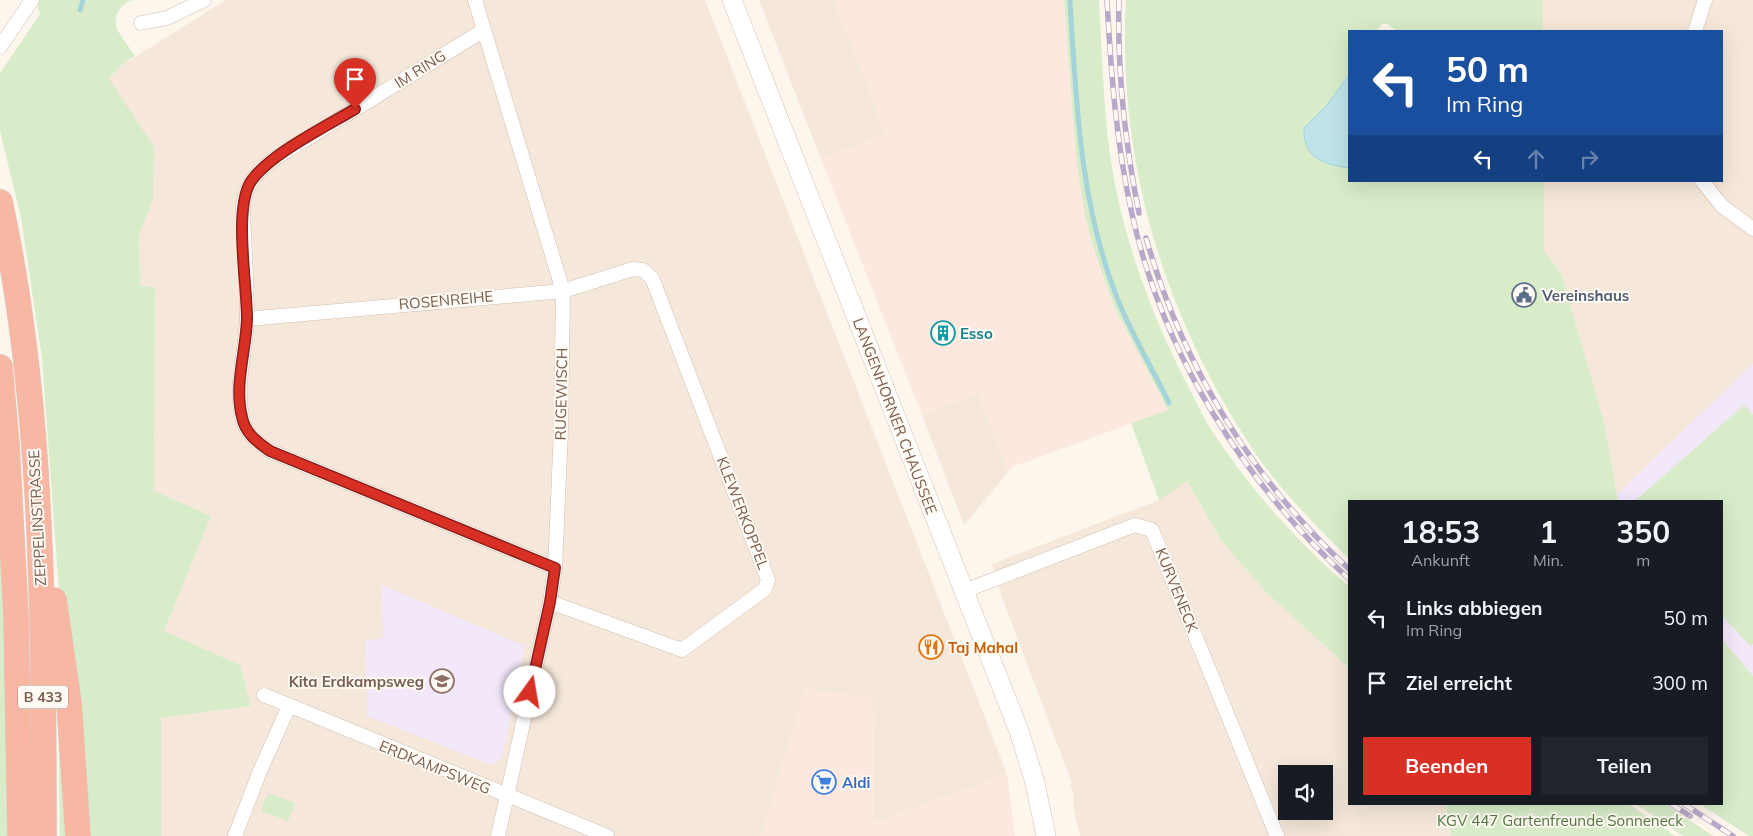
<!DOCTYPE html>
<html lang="de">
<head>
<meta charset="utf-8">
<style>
  body { margin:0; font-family:Mulish,sans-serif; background:#20242c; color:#f1f3f6; height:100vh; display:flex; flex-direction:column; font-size:19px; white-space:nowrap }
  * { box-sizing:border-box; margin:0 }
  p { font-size:16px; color:#9ea1a6 }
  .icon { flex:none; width:28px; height:28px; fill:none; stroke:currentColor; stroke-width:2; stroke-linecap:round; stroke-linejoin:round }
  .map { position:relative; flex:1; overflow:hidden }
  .details { position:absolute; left:1348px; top:500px; width:375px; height:305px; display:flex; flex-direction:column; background:#171b24; border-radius:0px; box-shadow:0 5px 20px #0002 }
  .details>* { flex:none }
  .hud { position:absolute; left:1348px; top:30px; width:375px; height:152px; border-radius:0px; box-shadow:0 5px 20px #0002; background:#1a4fa0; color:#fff; overflow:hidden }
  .tools { position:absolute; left:1278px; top:765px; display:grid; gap:10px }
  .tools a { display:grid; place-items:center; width:55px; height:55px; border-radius:0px; background:#171b24; box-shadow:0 5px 20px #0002; font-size:25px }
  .pin { position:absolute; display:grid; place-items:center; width:42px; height:42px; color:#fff; margin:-51px -21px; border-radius:50% 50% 50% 0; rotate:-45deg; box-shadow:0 0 5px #0007 }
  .pin .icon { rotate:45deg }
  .me { position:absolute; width:55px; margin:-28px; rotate:13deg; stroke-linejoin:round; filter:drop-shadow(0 0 4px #0008) }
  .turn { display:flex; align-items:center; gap:18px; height:105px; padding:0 15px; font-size:22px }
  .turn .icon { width:65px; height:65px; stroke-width:2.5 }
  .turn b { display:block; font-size:35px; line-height:42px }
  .lanes { display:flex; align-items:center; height:48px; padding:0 15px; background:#0003; justify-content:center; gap:25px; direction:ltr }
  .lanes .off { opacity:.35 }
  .eta { display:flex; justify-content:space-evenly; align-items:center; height:85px; text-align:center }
  .eta b { font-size:30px; font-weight:700; line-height:35px }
  .button { display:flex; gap:10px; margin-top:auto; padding:10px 15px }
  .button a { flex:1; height:58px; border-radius:0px; background:#d93025; color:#fff; font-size:20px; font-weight:700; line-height:58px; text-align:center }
  .button a+a { background:#20242c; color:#f1f3f6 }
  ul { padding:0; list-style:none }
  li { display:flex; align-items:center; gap:15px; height:65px; padding:0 15px }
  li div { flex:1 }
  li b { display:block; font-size:19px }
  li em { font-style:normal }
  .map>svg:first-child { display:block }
  .residential { fill:#f5e8da; fill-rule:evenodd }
  .commercial { fill:#fde8e0 }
  .education { fill:#f3e8fa }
  .green { fill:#d8ecc9 }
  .water { fill:#bfe3e8; stroke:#a5d3da }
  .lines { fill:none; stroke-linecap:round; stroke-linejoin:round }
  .stream { stroke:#a5d3da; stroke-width:5 }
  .street-casing { stroke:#d1beb0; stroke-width:15 }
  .secondary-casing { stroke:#d6c0b0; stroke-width:20 }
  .highway-casing { stroke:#dad1cd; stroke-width:26 }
  .street { stroke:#fff; stroke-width:14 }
  .secondary { stroke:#fff; stroke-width:19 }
  .highway { stroke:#f7b7a3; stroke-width:25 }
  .rail-casing { stroke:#b9a8c9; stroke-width:5.5 }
  .rail { stroke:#fffaf3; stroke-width:4; stroke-dasharray:11; stroke-linecap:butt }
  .route-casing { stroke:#8d1f18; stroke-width:12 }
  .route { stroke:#d93025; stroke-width:9 }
  .labels { text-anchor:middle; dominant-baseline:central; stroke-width:4; stroke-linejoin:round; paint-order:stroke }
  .shield { fill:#fffaf3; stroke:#a28b7f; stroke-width:1 }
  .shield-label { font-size:14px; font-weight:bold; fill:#7a5c4d }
  .street-label { font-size:15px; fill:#7a5c4d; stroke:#fffaf3 }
  .service-label { font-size:15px; font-weight:bold; fill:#4e5e75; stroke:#fffaf3; text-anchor:start }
  .culture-label { font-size:15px; font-weight:bold; fill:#0d838f; stroke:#fffaf3; text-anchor:start }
  .food-label { font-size:15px; font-weight:bold; fill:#c56008; stroke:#fffaf3; text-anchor:start }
  .education-label { font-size:15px; font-weight:bold; fill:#785e54; stroke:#fffaf3; text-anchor:end }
  .shop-label { font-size:15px; font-weight:bold; fill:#366cbe; stroke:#fffaf3; text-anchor:start }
  .park-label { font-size:15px; fill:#537a41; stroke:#fffaf3 }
</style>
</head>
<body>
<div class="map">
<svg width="1753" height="836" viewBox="0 0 1753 836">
  <rect width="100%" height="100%" fill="#fdf6ec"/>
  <g class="residential">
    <polygon points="226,0 705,0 1007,774 874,823 873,699 805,689 761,836 161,836 161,718 251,706 240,665 164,631 211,516 154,492 155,287 140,286 139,235 153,199 109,79 119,67"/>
    <polygon points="759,0 834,0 886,134 821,159"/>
    <polygon points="1543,0 1753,0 1753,364 1617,494 1604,422 1561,273 1544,251 1544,181 1721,181 1721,31 1543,31"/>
    <polygon points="978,393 1008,472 964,525 922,415"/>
    <path d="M1186,480L1222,542L1268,594L1349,668V804H1446L1451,836H1080L1073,807L1074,795L1070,784L1072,783L1003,600L992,564L1159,500ZM1286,774H1324V811H1286Z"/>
  </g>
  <g class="commercial">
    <polygon points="834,0 1064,0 1076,158 1085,217 1096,256 1115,309 1168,410 1012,467 1008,472 978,393 922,415 821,159 886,134"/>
    <polygon points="805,689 873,698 874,823 1007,774 1015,836 761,836"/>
  </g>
  <g class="education">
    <polygon points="1753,364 1753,676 1721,638 1721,501 1618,501 1617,494"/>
    <polygon points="382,585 525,646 502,758 492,765 367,716 366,640 383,639"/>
  </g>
  <g class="green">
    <path d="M36,0H134C122,2 114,14 116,26C117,32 131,49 135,56L119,67L109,79L154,147L153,199L139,235L140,286L155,287L154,491L211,516L164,631L240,665L251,706L161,718V836H84L58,578L42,358L21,218L0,131V73L40,14Z"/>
    <path d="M1064,0H1099C1102,51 1103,104 1110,155C1122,238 1153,320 1192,394C1199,407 1205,421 1214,434C1251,490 1297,542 1349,586V668L1268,594L1222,542L1187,481L1159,500L1131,423L1168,410L1115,309L1096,256L1085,217L1076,158Z"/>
    <path d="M1126,0H1543V31H1397L1387,24H1382L1377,31H1349V75L1326,106L1304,128C1311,161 1316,163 1349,168V181H1544V251L1561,273L1604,422L1618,501H1349V559C1317,527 1284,494 1258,457C1166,322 1117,164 1126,0Z"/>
    <polygon points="1744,405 1753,415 1753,644 1750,646 1721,614 1721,501 1635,501"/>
    <polygon points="0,511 12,836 0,836"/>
    <polygon points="1721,638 1753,676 1753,836 1749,836 1700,804 1721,804"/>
    <polygon points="58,705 70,836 60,836"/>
    <polygon points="268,793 295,803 288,821 261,811"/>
    <polygon points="1446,804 1629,804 1675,836 1451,836"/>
    <polygon points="1636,804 1665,804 1713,836 1683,836"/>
  </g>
  <path class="water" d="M1349,75V168C1323,164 1303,159 1304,128L1326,106Z"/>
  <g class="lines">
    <g class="stream">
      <path d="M1070,0C1076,102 1080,209 1120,305C1134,338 1153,370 1169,403"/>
      <polyline points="80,10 83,0"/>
    </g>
    <g class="street-casing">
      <g id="street">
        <polyline points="475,0 563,291 561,430 555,568 550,602 498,836"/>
        <polyline points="141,23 167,18 204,0"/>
        <path d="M484,30L274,159C257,171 245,185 243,207C244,244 247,281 247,318C246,350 235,384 242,417C245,433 257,442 270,451L555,568"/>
        <polyline points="1695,31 1705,0"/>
        <polyline points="0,47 32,0"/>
        <polyline points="1702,181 1722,206 1753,229"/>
        <polyline points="247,319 563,291 633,269 643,270 652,278 768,580 765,589 682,650 550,602"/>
        <polyline points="964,591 1135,525 1152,530 1277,836"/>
        <polyline points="264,695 607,836"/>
        <polyline points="235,836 260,771 289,706"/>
      </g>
    </g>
    <g class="secondary-casing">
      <polyline id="secondary" points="732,0 1019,731 1035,783 1046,836"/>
    </g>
    <g class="highway-casing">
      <g id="highway">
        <path d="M0,202C45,409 43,625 44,836"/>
        <polyline points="0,367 7,446 16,616 20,836"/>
        <polyline points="54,600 69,703 78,836"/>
      </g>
    </g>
    <use href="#street" class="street"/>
    <use href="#secondary" class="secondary"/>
    <use href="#highway" class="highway"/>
    <g class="rail-casing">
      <g id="rail">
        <path d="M1107,0C1111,72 1116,143 1132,214C1163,354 1244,483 1349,579"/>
        <path d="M1119,0C1117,72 1125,143 1139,213"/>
        <path d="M1146,238C1182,364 1252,480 1349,569"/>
        <polyline points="1671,804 1690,816"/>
        <polyline points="1684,804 1733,836"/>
      </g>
    </g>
    <use href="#rail" class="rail"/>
  </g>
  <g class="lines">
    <g class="route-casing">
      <path id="route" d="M355,109C327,126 266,156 250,183C234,211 247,284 247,319C246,351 234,385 242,417C245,433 257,442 270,451L555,568L550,602L530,692"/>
    </g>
    <use href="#route" class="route"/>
  </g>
  <defs>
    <g id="civic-ring" transform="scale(1.25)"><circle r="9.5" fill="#fffaf3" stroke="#5c6f8a" stroke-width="1.5"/><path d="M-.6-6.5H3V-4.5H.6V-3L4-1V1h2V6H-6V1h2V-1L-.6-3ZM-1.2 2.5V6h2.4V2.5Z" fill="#5c6f8a"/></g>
    <g id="building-ring" transform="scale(1.25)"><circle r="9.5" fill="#fffaf3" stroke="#0f9aa8" stroke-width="1.5"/><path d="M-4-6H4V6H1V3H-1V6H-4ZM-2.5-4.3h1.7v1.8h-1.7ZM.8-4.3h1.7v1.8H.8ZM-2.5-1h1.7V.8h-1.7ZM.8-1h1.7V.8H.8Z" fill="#0f9aa8"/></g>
    <g id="restaurant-ring" transform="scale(1.25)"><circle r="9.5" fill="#fffaf3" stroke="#e8710a" stroke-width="1.5"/><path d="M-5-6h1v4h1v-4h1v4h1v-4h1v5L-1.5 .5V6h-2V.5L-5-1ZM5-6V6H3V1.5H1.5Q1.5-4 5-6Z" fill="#e8710a"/></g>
    <g id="school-ring" transform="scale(1.25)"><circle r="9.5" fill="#fffaf3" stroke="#8d6e63" stroke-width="1.5"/><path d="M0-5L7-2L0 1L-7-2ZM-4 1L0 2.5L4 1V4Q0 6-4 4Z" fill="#8d6e63"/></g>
    <g id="supermarket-ring" transform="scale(1.25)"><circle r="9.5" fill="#fffaf3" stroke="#3f7fe0" stroke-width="1.5"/><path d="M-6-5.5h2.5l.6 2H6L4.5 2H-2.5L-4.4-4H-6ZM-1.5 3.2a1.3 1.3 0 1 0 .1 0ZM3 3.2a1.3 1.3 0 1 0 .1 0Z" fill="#3f7fe0"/></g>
  </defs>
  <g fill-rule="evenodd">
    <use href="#civic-ring" x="1524" y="295"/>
    <use href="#building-ring" x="943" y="333"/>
    <use href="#restaurant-ring" x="931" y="647"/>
    <use href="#school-ring" x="442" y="681"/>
    <use href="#supermarket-ring" x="824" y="782"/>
  </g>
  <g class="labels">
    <rect class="shield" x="18" y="685.5" width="50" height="23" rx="4"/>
    <g class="shield-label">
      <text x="43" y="697">B 433</text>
    </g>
    <g class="street-label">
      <text transform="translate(420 69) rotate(-32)">IM RING</text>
      <text transform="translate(446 300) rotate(-5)">ROSENREIHE</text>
      <text transform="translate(561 394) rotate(-89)">RUGEWISCH</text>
      <text transform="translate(895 416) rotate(69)">LANGENHORNER CHAUSSEE</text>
      <text transform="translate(743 513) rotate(69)">KLEWERKOPPEL</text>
      <text transform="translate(37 518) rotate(-93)">ZEPPELINSTRASSE</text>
      <text transform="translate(1177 590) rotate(68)">KURVENECK</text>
      <text transform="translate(435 767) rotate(22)">ERDKAMPSWEG</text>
    </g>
    <g class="service-label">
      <text x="1542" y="295">Vereinshaus</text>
    </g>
    <g class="culture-label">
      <text x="960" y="333">Esso</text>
    </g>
    <g class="food-label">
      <text x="948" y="647">Taj Mahal</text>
    </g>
    <g class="education-label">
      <text x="424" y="681">Kita Erdkampsweg</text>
    </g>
    <g class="shop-label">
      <text x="842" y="782">Aldi</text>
    </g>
    <g class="park-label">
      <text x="1560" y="820">KGV 447 Gartenfreunde Sonneneck</text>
    </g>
  </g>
</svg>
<div class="tools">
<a><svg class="icon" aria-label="sound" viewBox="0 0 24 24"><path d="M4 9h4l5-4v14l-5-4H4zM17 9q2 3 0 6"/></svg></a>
</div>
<div class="pin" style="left:355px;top:109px;background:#d93025"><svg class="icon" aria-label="arrive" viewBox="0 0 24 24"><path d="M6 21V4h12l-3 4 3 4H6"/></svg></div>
<svg class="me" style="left:530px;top:692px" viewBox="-20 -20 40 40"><circle r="19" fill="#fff"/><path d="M0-13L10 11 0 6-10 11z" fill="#d93025"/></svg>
<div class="hud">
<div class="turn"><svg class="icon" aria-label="left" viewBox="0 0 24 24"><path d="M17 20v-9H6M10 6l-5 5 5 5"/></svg><div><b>50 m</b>Im Ring</div></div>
<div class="lanes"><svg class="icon" aria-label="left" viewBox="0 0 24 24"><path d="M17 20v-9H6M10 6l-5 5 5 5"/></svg><svg class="icon off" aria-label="ahead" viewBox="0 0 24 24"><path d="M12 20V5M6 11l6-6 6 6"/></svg><svg class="icon off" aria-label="right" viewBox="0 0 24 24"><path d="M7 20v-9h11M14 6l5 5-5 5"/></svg></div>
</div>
<section class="details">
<div class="eta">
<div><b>18:53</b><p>Ankunft</p></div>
<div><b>1</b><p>Min.</p></div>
<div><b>350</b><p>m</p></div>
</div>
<ul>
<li><svg class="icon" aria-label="left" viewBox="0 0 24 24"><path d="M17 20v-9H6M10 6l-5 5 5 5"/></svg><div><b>Links abbiegen</b><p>Im Ring</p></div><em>50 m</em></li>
<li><svg class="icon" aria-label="arrive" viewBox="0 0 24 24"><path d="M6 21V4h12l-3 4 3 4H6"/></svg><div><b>Ziel erreicht</b></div><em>300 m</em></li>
</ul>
<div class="button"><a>Beenden</a><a>Teilen</a></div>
</section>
</div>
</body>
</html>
